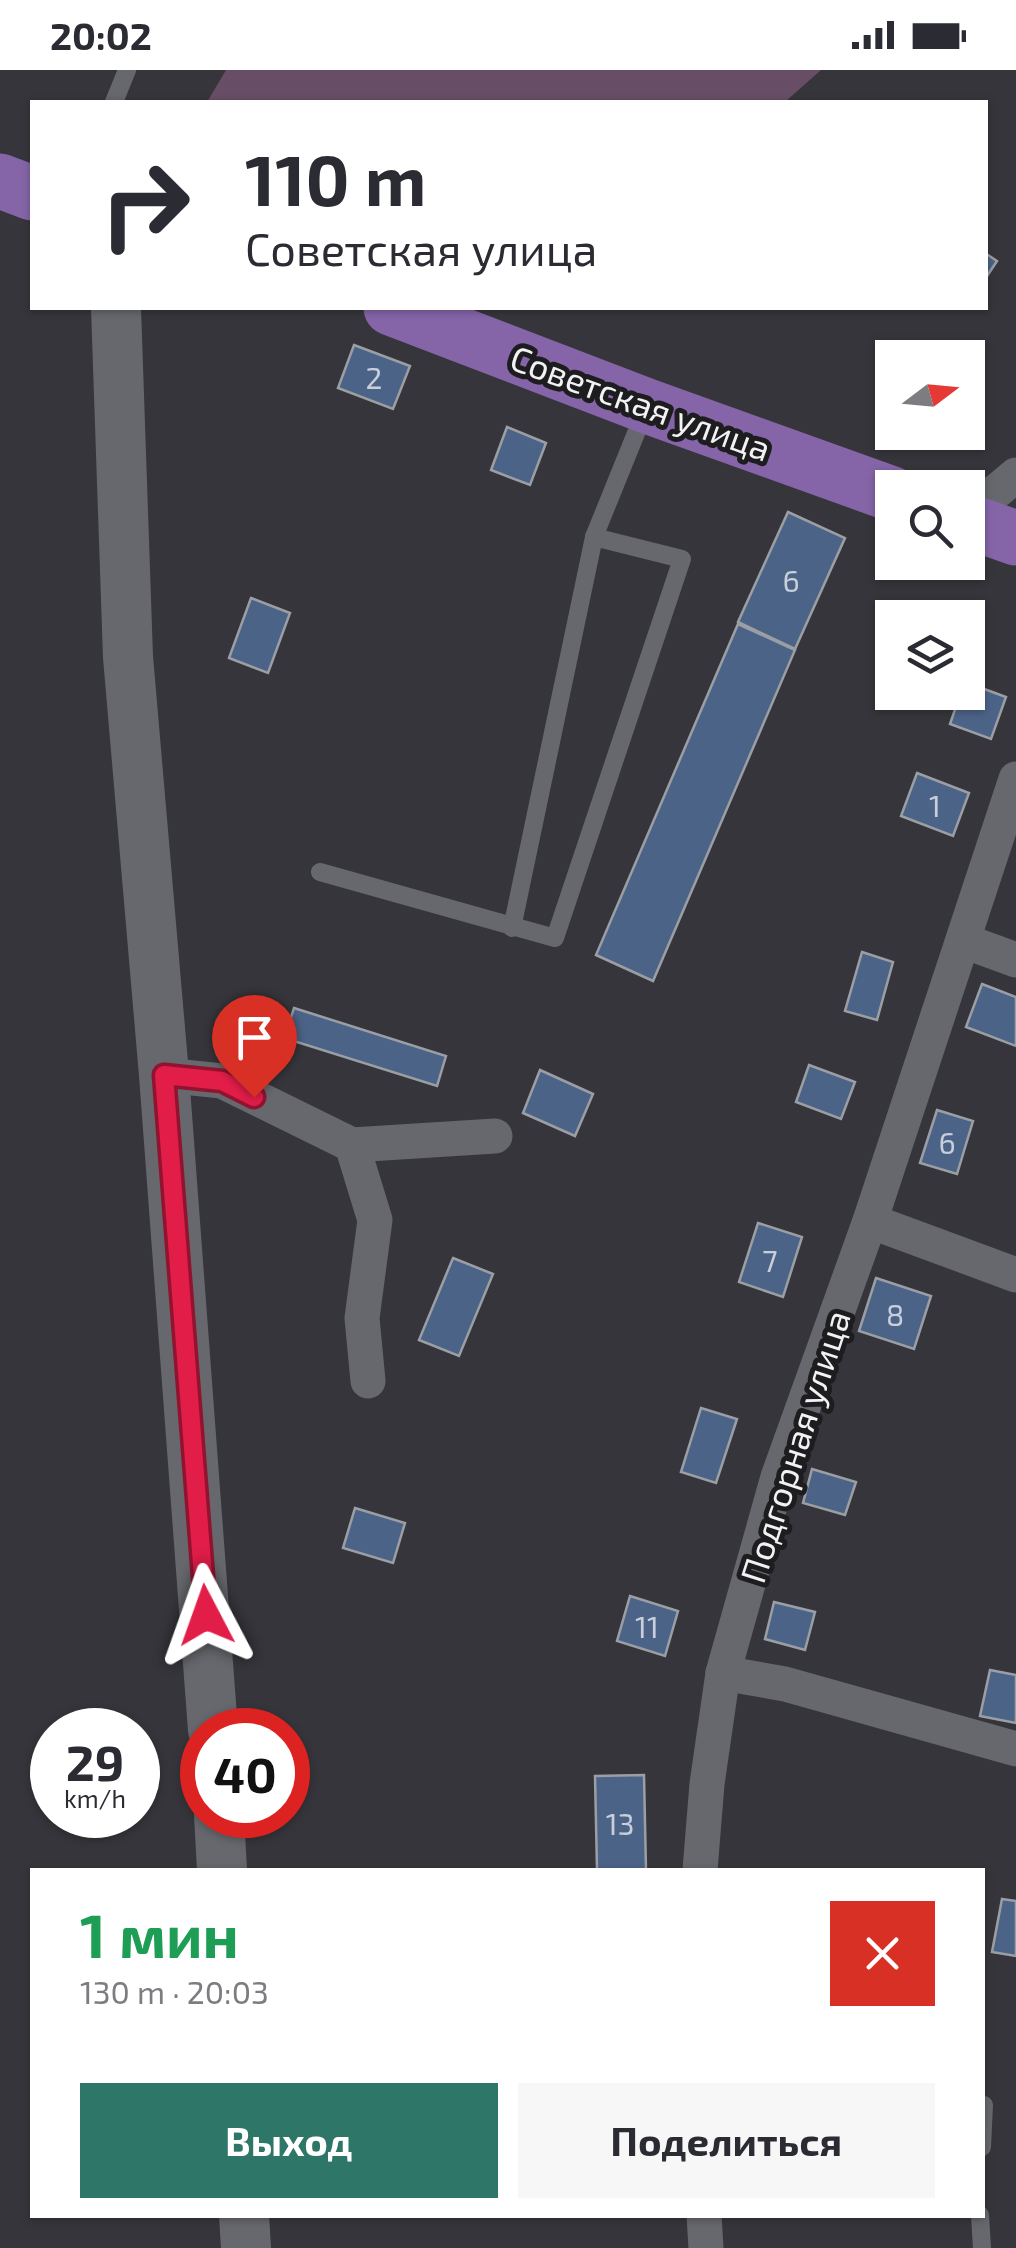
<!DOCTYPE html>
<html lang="ru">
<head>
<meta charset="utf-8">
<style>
  body { margin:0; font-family:"Exo 2",sans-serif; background:#f7f7f7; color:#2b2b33; height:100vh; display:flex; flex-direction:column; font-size:38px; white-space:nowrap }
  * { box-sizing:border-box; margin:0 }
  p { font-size:32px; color:#7c7c81 }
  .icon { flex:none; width:55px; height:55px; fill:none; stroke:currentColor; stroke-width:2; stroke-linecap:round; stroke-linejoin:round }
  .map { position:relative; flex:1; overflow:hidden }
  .sheet { position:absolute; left:30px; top:1798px; width:955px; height:350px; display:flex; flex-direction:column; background:#fff; border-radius:0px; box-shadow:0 2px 8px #0004 }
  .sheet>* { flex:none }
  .top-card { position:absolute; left:30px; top:30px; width:958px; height:210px; border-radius:0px; box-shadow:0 2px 8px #0004; background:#fff; color:#2b2b33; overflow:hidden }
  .needle { width:65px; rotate:74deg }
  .fabs { position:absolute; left:875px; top:270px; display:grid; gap:20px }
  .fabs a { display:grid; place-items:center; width:110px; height:110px; border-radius:0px; background:#fff; box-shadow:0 2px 8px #0004; font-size:50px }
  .speed { position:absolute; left:30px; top:1638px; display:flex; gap:20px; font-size:50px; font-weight:700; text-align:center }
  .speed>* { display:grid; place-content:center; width:130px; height:130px; border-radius:50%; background:#fff; box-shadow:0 2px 8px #0004; line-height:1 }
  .speed small { font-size:25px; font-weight:400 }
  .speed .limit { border:15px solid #d22; background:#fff; color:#111 }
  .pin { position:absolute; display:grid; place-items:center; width:85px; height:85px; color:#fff; margin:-102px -42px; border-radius:50% 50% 50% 0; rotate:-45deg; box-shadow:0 0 10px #0007 }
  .pin .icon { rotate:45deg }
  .me { position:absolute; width:110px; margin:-55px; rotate:356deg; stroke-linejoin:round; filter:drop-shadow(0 0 8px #0008) }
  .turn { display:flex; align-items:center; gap:35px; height:210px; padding:0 50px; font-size:45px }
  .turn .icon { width:130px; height:130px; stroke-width:2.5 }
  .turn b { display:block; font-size:70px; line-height:85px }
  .round { display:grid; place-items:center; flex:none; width:105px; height:105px; border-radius:0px; background:#f7f7f7 }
  .headline { display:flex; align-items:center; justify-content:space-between; height:170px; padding:0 50px }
  h1 { font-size:60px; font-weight:700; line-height:75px; color:#1e9e55 }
  .cta { display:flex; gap:20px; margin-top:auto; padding:20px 50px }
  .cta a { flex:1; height:115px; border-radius:0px; background:#2e7768; color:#fff; font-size:40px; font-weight:700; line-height:115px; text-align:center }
  .cta a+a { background:#f7f7f7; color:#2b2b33 }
  .status { display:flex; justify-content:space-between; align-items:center; height:70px; padding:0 50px; background:#fff; direction:ltr }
  .status svg { height:28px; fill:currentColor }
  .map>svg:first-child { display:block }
  .green { fill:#674e66 }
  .building { fill:#4c6388; stroke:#9b9fa4; stroke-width:2.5 }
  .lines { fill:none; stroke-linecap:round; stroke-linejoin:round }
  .lane { stroke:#67686d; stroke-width:18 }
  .street { stroke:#67686d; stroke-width:35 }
  .secondary { stroke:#67686d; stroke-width:50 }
  .primary { stroke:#8565a8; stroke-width:55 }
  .route-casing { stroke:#92132f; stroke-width:25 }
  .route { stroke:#e11d48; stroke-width:18 }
  .labels { text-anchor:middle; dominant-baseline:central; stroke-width:10; stroke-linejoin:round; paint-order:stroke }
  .number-label { font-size:30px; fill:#c8ceda }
  .street-label { font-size:35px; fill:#f2f2f5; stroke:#1d1d20 }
</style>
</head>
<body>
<div class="status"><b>20:02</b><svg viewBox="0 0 49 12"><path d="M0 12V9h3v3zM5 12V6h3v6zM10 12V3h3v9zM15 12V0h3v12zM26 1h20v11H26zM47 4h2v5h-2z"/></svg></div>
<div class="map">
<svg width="1016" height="2178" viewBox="0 0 1016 2178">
  <rect width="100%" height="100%" fill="#35353b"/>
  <polygon class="green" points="226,0 821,0 785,32 207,32"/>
  <g class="building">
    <polygon points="985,183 997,191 985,209"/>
    <polygon points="354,275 410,296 393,339 338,318"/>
    <polygon points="507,357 546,373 530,415 491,400"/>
    <polygon points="788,442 845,468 795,579 738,552"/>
    <polygon points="251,528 290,543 268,603 229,588"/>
    <polygon points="738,554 795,580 653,911 596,885"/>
    <polygon points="968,613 1006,627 991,669 950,654 961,622 968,622"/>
    <polygon points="917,703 969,723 953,766 901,746"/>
    <polygon points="862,882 893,892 877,950 845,941"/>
    <polygon points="982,914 1016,927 1016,976 966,957"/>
    <polygon points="294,938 446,986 437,1016 284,968"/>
    <polygon points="809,995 855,1012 841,1049 796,1032"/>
    <polygon points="540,1000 593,1024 575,1066 523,1043"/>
    <polygon points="937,1040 973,1051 957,1104 920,1093"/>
    <polygon points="758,1153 802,1167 783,1227 739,1212"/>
    <polygon points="453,1188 493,1204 459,1286 419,1270"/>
    <polygon points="876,1208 931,1226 914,1279 859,1261"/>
    <polygon points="701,1338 737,1349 716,1413 681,1402"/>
    <polygon points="812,1399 856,1412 845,1445 803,1433"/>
    <polygon points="355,1438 405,1453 393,1493 343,1478"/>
    <polygon points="630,1526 678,1541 665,1586 617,1571"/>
    <polygon points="774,1532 815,1542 805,1580 765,1569"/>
    <polygon points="990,1600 1016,1605 1016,1653 980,1646"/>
    <polygon points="644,1705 646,1800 597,1800 595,1706"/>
    <polygon points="1002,1829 1016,1831 1016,1886 992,1882"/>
  </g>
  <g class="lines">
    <g class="lane">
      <polyline points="114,32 127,0"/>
      <polyline points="320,802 555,868 682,489 594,467"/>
      <polyline points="512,858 594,467 645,341"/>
      <polyline points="982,2077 984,2035"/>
      <polyline points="980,2145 982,2178"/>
    </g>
    <g class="street">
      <polyline points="968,445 1016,405"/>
      <polyline points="964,871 1016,890"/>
      <polyline points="164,1005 222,1011 352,1075 375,1150 362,1248 368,1311"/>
      <polyline points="352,1075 495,1066"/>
      <polyline points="870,1151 1016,1205"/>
      <polyline points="723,1603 785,1614 1016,1679"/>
      <polyline points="700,1800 707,1714 723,1603 778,1407 870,1151 1016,709"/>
      <polyline points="704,2145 706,2178"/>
    </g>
    <g class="secondary">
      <polyline points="116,238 128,587 164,1005 213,1660"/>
      <polyline points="219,1745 222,1800"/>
      <polyline points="244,2145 246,2178"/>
    </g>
    <g class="primary">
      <polyline points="0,111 32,123"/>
      <polyline points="391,238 647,336 892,424"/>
      <polyline points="968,451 1016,468"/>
    </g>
  </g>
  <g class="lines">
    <g class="route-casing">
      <polyline id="route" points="206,1545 164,1005 222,1011 254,1027"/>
    </g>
    <use href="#route" class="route"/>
  </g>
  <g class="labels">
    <g class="number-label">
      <text x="374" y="307">2</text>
      <text x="791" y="510">6</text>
      <text x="935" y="735">1</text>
      <text x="947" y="1072">6</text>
      <text x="770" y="1190">7</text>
      <text x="895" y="1244">8</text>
      <text x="647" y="1556">11</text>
      <text x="620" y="1753">13</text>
    </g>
    <g class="street-label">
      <text transform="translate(641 332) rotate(20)">Советская улица</text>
      <text transform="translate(794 1376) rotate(-72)">Подгорная улица</text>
    </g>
  </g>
</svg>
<div class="fabs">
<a><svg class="needle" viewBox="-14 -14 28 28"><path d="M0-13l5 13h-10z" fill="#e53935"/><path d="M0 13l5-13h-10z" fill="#7c7c81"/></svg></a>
<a><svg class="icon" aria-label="search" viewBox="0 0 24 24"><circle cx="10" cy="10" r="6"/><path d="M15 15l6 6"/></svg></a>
<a><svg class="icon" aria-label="layers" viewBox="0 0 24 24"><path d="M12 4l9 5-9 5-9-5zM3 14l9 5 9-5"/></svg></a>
</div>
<div class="speed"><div>29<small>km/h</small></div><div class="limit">40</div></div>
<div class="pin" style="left:254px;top:1027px;background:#d93025"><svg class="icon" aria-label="arrive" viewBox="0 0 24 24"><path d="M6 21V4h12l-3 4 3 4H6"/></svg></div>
<svg class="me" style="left:206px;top:1545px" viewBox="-20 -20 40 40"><path d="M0-17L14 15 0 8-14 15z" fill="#e11d48" stroke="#fff" stroke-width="4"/></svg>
<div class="top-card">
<div class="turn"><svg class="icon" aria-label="right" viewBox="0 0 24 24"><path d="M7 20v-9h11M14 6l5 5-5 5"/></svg><div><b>110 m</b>Советская улица</div></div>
</div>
<section class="sheet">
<div class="headline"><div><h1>1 мин</h1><p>130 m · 20:03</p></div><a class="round" style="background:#d93025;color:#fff"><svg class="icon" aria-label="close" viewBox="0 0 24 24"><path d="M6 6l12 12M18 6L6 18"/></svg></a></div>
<div class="cta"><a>Выход</a><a>Поделиться</a></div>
</section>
</div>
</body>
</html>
